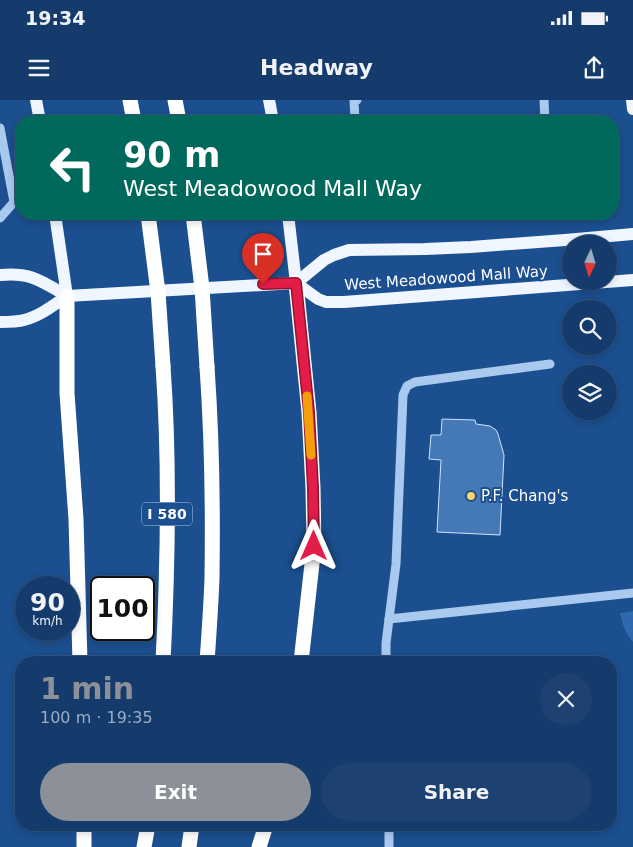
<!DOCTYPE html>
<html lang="en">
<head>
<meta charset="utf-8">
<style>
  body { margin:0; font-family:"DejaVu Sans",sans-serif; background:#1d4271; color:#f1f3f6; height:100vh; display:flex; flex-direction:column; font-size:19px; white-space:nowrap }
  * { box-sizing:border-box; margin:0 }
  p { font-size:16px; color:#9dadc1 }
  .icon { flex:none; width:28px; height:28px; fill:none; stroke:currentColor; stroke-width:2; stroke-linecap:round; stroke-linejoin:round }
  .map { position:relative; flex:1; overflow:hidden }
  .sheet { position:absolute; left:15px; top:556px; width:602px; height:175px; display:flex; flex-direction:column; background:#143b6b; border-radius:20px; box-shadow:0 2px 8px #0003,0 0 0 1px #33557e }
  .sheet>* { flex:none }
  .top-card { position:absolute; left:15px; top:15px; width:604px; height:105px; border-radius:20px; box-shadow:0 2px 8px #0003,0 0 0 1px #33557e; background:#00695c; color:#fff; overflow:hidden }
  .needle { width:32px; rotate:184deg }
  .buttons { position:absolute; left:562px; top:135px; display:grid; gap:10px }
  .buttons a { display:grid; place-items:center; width:55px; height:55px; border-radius:50%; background:#143b6b; box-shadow:0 2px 8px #0003,0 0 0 1px #33557e; font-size:25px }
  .speed { position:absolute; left:15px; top:476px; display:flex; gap:10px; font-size:25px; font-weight:700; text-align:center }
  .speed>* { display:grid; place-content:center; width:65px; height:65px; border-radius:50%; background:#143b6b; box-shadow:0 2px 8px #0003,0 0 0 1px #33557e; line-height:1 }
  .speed small { font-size:12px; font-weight:400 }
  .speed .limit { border:2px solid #111; border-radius:8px; background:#fff; color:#111 }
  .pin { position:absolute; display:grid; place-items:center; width:42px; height:42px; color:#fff; margin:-51px -21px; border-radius:50% 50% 50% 0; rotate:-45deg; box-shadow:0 0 5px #0007 }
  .pin .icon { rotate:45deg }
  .me { position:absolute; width:55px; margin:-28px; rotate:0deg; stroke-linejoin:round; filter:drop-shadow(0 0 4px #0008) }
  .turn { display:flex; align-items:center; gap:18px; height:105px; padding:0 25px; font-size:22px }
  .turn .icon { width:65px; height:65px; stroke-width:2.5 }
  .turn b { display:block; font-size:35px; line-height:42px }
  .round { display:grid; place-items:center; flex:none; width:52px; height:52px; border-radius:26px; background:#1d4271 }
  .overview { display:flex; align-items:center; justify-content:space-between; height:85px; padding:0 25px }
  h1 { font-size:30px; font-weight:600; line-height:38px; color:#8c9099 }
  .cta { display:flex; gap:10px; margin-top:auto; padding:10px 25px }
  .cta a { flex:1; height:58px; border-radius:30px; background:#8c9099; color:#fff; font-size:20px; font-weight:600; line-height:58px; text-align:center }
  .cta a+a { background:#1d4271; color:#f1f3f6 }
  .status { display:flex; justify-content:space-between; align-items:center; height:35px; padding:0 25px; background:#143b6b; direction:ltr }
  .status svg { height:14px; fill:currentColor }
  header { display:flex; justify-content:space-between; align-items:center; height:65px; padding:0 25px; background:#143b6b; font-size:22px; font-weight:600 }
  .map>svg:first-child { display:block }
  .green { fill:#2e69ad }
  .building { fill:#4478b7; stroke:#cfe3fa }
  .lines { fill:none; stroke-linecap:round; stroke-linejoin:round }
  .minor { stroke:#a9c9ee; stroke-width:9 }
  .major { stroke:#f0f6ff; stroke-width:12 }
  .highway { stroke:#fff; stroke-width:15 }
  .highway-bridge { stroke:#fff; stroke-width:15 }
  .route-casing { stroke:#92132f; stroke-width:12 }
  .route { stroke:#e11d48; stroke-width:9 }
  .slow { stroke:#f59e0b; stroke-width:9 }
  .poi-dot { fill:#ffd166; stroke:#1b4f8f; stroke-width:2 }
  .labels { text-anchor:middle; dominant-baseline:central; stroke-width:4; stroke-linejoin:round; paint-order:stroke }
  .shield { fill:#1b4f8f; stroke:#bbcadd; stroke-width:1 }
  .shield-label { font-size:14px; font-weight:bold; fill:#fff }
  .street-label { font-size:15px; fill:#fff; stroke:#1b4f8f }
  .poi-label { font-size:15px; fill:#fff; stroke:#1b4f8f; text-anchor:start }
</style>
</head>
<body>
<div class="status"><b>19:34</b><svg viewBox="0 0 49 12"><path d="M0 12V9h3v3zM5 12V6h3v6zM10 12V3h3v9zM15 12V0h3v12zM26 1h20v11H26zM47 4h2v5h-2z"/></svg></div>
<header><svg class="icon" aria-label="menu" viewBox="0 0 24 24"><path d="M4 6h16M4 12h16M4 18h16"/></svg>Headway<svg class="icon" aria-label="share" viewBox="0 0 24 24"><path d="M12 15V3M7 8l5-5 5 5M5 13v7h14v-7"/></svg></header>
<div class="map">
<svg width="633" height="747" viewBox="0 0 633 747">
  <rect width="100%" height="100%" fill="#1b4f8f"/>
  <path class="green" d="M633,511V542C626,534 622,524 620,513Z"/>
  <polygon class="building" points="442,319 475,320 476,324 490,326 496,330 498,334 504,355 500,435 437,432 441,360 429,359 431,335 441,335"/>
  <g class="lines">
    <g class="minor">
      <polyline points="544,0 545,21"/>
      <polyline points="355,21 354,0 357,0"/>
      <polyline points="0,28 14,102 0,118"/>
      <polyline points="374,114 379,115 399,114"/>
      <polyline points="389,519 633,493"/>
      <polyline points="386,562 386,543 396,464 403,295 407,286 415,282 550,264"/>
      <polyline points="389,725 389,747"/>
    </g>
    <g class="major">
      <polyline points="36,0 40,21"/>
      <polyline points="269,0 273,21"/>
      <polyline points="632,0 633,9"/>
      <polyline points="55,114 67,196"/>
      <polyline points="288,114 296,183"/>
      <path d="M0,175C31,172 41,181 67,196"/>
      <polyline points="296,183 318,199 326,202 344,202 633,180"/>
      <path d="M0,222C8,222 17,222 24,220C40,216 54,205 67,196L296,183L324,160L334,155L349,150L425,149L471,147L565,140L633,134"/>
    </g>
    <g class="highway">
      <polyline points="130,0 134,21"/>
      <polyline points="175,0 179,21"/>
      <polyline points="296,183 309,312 313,388 314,446 301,562"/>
      <polyline points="67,196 67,293 76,419 80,562"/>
      <path d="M163,266C170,364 168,464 163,562"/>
      <path d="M207,267C212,337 213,408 212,478C211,506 209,534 207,562"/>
      <polyline points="84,725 84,747"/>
      <polyline points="144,747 148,725"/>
      <polyline points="189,747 192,725"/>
      <polyline points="259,747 266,725"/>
    </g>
    <g class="highway-bridge">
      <polyline points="148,114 158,192 163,266"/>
      <polyline points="193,114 202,188 207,267"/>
    </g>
  </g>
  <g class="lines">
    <g class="route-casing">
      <polyline id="route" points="263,184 296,183 309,312 313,388 314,446"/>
    </g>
    <use href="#route" class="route"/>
    <polyline class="slow" points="307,296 311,355"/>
  </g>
  <circle class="poi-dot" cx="471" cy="396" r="5"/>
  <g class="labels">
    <rect class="shield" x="142" y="402.5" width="50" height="23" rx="4"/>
    <g class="shield-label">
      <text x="167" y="414">I 580</text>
    </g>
    <g class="street-label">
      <text transform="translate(446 178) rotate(-4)">West Meadowood Mall Way</text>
    </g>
    <g class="poi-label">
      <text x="481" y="396">P.F. Chang's</text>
    </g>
  </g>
</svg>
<div class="buttons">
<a><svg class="needle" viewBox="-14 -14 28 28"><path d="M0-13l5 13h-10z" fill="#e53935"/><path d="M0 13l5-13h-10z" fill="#9dadc1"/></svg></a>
<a><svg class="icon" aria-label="search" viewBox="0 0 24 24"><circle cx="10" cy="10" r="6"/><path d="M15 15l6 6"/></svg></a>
<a><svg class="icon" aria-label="layers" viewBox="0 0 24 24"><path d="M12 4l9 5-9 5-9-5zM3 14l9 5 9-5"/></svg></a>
</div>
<div class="speed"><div>90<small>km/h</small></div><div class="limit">100</div></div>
<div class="pin" style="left:263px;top:184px;background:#d93025"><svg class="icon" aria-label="arrive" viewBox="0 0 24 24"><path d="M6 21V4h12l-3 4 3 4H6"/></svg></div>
<svg class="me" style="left:314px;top:446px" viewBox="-20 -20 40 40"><path d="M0-17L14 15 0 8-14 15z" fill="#e11d48" stroke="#fff" stroke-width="4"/></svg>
<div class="top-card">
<div class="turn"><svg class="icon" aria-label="left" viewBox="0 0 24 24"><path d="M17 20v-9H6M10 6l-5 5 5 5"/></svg><div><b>90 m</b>West Meadowood Mall Way</div></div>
</div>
<section class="sheet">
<div class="overview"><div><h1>1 min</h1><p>100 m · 19:35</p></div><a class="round"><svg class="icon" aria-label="close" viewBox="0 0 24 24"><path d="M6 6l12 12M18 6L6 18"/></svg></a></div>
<div class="cta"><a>Exit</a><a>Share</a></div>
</section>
</div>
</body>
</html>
